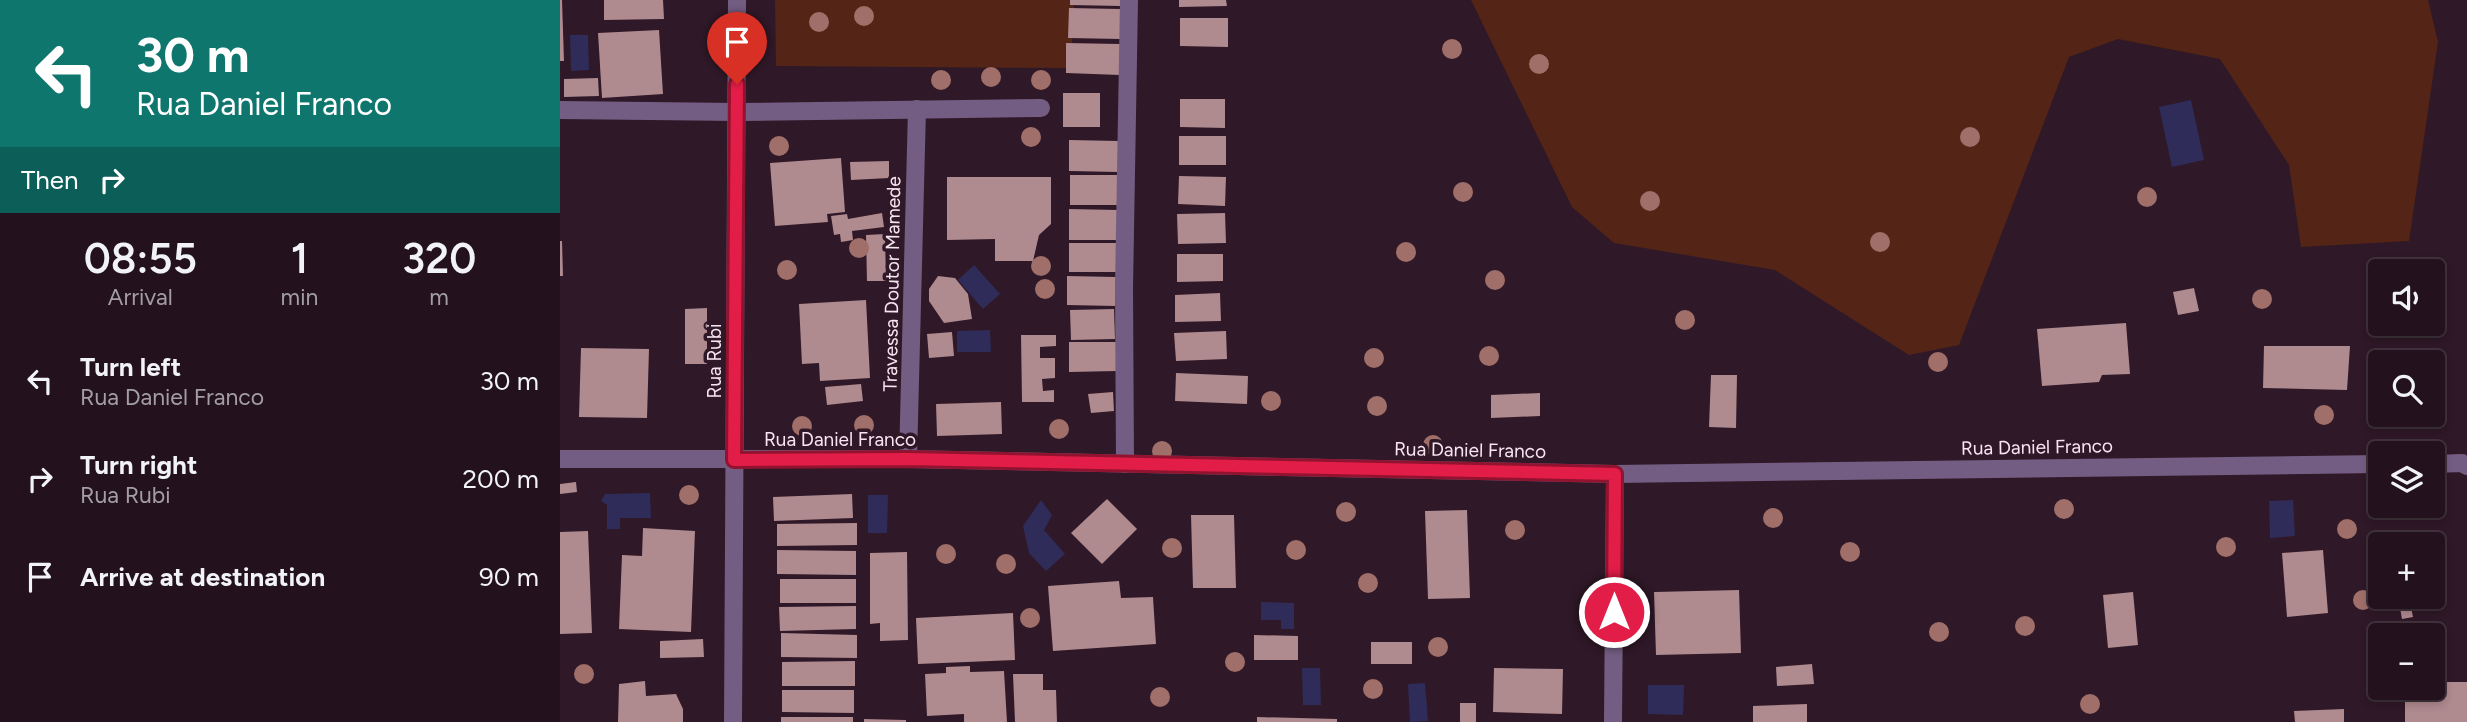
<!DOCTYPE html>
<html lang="en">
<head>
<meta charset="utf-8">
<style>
  body { margin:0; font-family:Figtree,sans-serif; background:#2b1b26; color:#f1f3f6; height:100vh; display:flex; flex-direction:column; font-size:26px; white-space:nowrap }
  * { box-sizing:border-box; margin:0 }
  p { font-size:23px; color:#a39ea4 }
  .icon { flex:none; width:38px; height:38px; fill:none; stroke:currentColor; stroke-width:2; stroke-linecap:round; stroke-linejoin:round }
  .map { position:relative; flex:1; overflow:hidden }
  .drawer { display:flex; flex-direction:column; background:#23121d; width:560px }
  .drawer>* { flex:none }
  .banner { background:#0f766e; color:#fff; overflow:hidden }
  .controls { position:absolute; left:1808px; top:259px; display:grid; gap:14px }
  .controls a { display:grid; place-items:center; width:77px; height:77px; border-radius:7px; background:#23121d; box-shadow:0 4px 10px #0003,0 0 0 2px #40323b; font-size:35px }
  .pin { position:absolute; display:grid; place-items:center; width:60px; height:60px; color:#fff; margin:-72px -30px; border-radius:50% 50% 50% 0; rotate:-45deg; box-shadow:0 0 7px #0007 }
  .pin .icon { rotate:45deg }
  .me { position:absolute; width:77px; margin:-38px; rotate:0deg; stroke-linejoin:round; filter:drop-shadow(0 0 5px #0008) }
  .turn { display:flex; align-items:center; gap:24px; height:147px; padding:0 21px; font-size:32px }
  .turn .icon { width:91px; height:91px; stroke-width:2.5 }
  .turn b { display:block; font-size:49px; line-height:60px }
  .then { display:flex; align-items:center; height:66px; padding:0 21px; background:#0003; gap:14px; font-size:26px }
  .eta { display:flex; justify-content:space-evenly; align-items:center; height:119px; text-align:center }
  .eta b { font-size:42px; font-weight:600; line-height:49px }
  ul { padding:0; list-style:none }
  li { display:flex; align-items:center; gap:21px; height:98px; padding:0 21px }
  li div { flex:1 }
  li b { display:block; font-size:26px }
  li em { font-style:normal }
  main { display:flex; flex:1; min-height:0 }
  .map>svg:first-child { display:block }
  .green { fill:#542516 }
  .water { fill:#2f2c5a }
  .building { fill:#af8a8f }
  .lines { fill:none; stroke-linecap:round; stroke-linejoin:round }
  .street { stroke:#745d82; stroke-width:18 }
  .tree { fill:#a06f69 }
  .route-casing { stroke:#92132f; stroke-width:18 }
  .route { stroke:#e11d48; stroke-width:12 }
  .labels { text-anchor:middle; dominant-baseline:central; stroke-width:7; stroke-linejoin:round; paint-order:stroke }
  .street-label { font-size:19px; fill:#f7e6f0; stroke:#2f1827 }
</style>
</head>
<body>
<main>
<section class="drawer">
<div class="banner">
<div class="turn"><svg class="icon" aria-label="left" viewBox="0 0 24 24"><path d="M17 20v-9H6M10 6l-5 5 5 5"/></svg><div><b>30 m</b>Rua Daniel Franco</div></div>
<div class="then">Then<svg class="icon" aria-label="right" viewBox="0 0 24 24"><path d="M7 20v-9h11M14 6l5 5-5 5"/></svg></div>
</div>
<div class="eta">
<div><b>08:55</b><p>Arrival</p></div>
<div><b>1</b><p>min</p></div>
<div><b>320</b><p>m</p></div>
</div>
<ul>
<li><svg class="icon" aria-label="left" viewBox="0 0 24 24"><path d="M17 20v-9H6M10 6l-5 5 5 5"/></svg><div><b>Turn left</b><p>Rua Daniel Franco</p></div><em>30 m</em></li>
<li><svg class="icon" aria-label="right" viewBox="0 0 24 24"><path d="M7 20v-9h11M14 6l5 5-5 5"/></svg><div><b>Turn right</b><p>Rua Rubi</p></div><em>200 m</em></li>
<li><svg class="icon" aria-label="arrive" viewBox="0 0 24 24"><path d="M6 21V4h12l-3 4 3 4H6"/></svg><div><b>Arrive at destination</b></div><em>90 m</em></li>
</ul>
</section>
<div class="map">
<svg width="1907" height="722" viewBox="0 0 1907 722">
  <rect width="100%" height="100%" fill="#2f1827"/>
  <g class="green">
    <polygon points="215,0 514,0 511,68 216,66"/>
    <polygon points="911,0 1868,0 1878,42 1849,241 1741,247 1729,165 1660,59 1558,39 1509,57 1399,345 1349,355 1215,270 1054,243 1012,207"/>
  </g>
  <g class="water">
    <polygon points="10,35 28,35 29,70 11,71"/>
    <polygon points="1631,100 1644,160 1612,167 1599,107"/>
    <polygon points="414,265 440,294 423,309 398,280"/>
    <polygon points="430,330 431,352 397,352 397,331"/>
    <polygon points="90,493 91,518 60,518 60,529 47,529 47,505 41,501 45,494"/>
    <polygon points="308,495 328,495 327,533 308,533"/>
    <polygon points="481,500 492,515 484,530 505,554 486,571 469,553 463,526"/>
    <polygon points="1733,500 1735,536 1710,538 1709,501"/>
    <polygon points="701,602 734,603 734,629 721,629 721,620 701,620"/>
    <polygon points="742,668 760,668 761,705 743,705"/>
    <polygon points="865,683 868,721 850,722 848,684"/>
    <polygon points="1088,685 1124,685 1123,715 1088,714"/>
  </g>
  <g class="building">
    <polygon points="0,0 2,0 4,61 0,61"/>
    <polygon points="44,0 103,0 104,19 44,20"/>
    <polygon points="510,0 561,0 560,6 510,5"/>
    <polygon points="619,0 666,0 667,6 619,7"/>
    <polygon points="509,8 560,9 560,39 508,38"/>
    <polygon points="620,18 668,18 668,47 620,46"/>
    <polygon points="99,30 103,94 42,98 38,33"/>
    <polygon points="506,43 560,44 560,75 506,73"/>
    <polygon points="38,78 39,96 4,97 4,79"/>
    <rect x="503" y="93" width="37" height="34"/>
    <polygon points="620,99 665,99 665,128 620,127"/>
    <rect x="619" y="136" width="47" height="29"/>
    <polygon points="509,140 559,141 558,172 509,171"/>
    <polygon points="281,158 285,212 267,214 268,222 215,226 210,163"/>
    <polygon points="329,161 329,178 291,180 290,162"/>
    <rect x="510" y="175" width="48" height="30"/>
    <polygon points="619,176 666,177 665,206 618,204"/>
    <polygon points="387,177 491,177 491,224 479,235 473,261 435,261 435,239 387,240"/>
    <polygon points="509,209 558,210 558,240 509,240"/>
    <polygon points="322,213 324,227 292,231 293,240 281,242 280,234 274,235 271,216 287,214 288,219"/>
    <polygon points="665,213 666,243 618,244 617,214"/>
    <polygon points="325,234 326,281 307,281 306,235"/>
    <polygon points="0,241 2,241 3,276 0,276"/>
    <rect x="509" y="243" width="48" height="29"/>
    <polygon points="617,254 663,254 663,281 617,282"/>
    <polygon points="378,276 395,278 408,294 412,319 384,323 369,301 369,289"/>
    <polygon points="507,276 556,277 555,306 507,305"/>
    <polygon points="1634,288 1639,311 1618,315 1613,292"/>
    <polygon points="660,293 661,321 615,322 615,295"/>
    <polygon points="306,300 310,378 260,381 259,363 242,364 239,304"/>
    <polygon points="147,308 147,364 125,364 125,309"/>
    <polygon points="554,309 555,339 511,340 510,310"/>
    <polygon points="1566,323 1570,374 1542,375 1539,382 1482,386 1477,329"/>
    <polygon points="666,331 667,359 616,361 614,333"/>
    <polygon points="392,332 394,356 369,358 367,334"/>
    <polygon points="461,335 496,335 496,346 480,347 480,358 495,358 495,378 482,379 483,391 494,390 494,402 462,402"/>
    <polygon points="509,342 556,342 557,371 509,372"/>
    <polygon points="1704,346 1790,346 1787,390 1703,388"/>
    <polygon points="21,348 89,349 87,418 19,417"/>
    <polygon points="616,373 688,376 687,404 615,401"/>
    <polygon points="1151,375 1177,375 1176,428 1149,427"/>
    <polygon points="301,384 303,401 267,405 265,387"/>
    <polygon points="553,392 554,411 531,413 528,394"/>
    <polygon points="980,393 980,416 931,418 931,395"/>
    <polygon points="441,402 442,434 377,436 376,404"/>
    <polygon points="16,482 17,492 0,494 0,484"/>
    <polygon points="292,494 293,518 214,521 213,497"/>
    <polygon points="547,499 577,529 542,564 511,533"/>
    <polygon points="907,510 910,598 868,599 865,511"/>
    <polygon points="631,515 674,515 676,588 633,588"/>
    <polygon points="297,523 297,545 217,546 217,524"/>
    <polygon points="83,528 135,531 131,632 59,629 62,555 82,556"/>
    <polygon points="28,531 32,633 0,634 0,532"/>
    <polygon points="217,550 296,551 296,575 217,574"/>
    <polygon points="1763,550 1768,613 1727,617 1722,553"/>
    <polygon points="347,552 348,640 320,641 320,623 310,624 310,553"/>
    <rect x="220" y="579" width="76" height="24"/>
    <polygon points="559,581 561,598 593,597 596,644 493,651 488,586"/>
    <polygon points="1179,590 1181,653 1096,655 1094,592"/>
    <polygon points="1573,592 1578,645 1548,648 1543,595"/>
    <polygon points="1838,597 1849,597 1853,617 1842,619"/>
    <polygon points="296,606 296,629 220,631 219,607"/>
    <polygon points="453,613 455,660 358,664 356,618"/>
    <polygon points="221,633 297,635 297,658 221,657"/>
    <polygon points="694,635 738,636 738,660 694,660"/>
    <polygon points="143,639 144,657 100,658 100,641"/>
    <rect x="811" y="642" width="41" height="22"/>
    <polygon points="295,661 295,686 222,686 222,662"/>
    <polygon points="1252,664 1254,684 1217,686 1216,667"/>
    <polygon points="410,666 410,672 444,671 447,722 404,722 404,714 367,716 365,674 386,673 386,667"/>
    <polygon points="934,668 1003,669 1002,714 933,712"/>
    <polygon points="453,674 483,674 483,690 496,690 497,722 455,722"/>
    <polygon points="85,681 86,696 116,694 123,709 123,722 58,722 59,684"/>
    <polygon points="1872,682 1907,682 1907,722 1845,722 1845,688 1872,688"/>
    <polygon points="222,690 294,690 294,713 222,712"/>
    <rect x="900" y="703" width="16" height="19"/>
    <polygon points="1247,704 1247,722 1193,722 1193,706"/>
    <polygon points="1784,709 1784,722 1735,722 1734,711"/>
    <rect x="221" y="717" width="72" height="5"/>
    <polygon points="697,717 777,719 777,722 697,722"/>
    <polygon points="304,719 346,720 346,722 304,722"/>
  </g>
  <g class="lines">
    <g class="street">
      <polyline points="0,110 177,112 481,108"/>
      <polyline points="0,459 348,459 1055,474 1820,464"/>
      <polyline points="348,459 357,109"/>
      <polyline points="565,464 564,288 569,0"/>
      <polyline points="1872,464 1902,463 1907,466"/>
      <polyline points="173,722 177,0"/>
      <polyline points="1053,722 1055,474"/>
    </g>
  </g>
  <g class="tree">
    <circle cx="304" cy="16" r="10"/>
    <circle cx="259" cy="22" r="10"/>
    <circle cx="892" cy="49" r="10"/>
    <circle cx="979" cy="64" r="10"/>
    <circle cx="431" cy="77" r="10"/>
    <circle cx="381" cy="80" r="10"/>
    <circle cx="481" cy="80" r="10"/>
    <circle cx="471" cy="137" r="10"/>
    <circle cx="1410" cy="137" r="10"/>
    <circle cx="219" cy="146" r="10"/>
    <circle cx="903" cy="192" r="10"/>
    <circle cx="1587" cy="197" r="10"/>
    <circle cx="1090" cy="201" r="10"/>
    <circle cx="1320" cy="242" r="10"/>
    <circle cx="299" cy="248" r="10"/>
    <circle cx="846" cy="252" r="10"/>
    <circle cx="481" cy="266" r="10"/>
    <circle cx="227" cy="270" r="10"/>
    <circle cx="935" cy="280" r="10"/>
    <circle cx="485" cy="289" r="10"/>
    <circle cx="1702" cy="299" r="10"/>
    <circle cx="1125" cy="320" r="10"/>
    <circle cx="929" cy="356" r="10"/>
    <circle cx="814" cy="358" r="10"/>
    <circle cx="1378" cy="362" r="10"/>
    <circle cx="711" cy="401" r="10"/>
    <circle cx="817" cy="406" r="10"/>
    <circle cx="1764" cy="415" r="10"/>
    <circle cx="304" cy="425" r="10"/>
    <circle cx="242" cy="426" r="10"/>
    <circle cx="499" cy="429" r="10"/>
    <circle cx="873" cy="445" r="10"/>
    <circle cx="602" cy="451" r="10"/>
    <circle cx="129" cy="495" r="10"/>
    <circle cx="1504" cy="509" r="10"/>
    <circle cx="786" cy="512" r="10"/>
    <circle cx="1213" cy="518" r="10"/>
    <circle cx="1787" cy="529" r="10"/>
    <circle cx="955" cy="530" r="10"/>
    <circle cx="1666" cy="547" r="10"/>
    <circle cx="612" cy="548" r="10"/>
    <circle cx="736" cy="550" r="10"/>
    <circle cx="1290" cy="552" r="10"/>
    <circle cx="386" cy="554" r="10"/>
    <circle cx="446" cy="564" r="10"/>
    <circle cx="808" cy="583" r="10"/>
    <circle cx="1803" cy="600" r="10"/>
    <circle cx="470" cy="618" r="10"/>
    <circle cx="1465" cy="626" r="10"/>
    <circle cx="1379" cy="632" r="10"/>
    <circle cx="878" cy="647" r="10"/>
    <circle cx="675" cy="662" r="10"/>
    <circle cx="24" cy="674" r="10"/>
    <circle cx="813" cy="689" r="10"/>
    <circle cx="600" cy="697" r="10"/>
    <circle cx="1530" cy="704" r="10"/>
  </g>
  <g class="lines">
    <g class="route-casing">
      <polyline id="route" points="177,84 174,460 348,459 1055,474 1054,612"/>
    </g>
    <use href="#route" class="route"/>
  </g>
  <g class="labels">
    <g class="street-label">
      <text transform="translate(332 284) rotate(-89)">Travessa Doutor Mamede</text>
      <text transform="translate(154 361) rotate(-90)">Rua Rubi</text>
      <text x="280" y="439">Rua Daniel Franco</text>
      <text transform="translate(1477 447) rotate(-1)">Rua Daniel Franco</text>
      <text transform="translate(910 450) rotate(1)">Rua Daniel Franco</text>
    </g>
  </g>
</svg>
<div class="controls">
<a><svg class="icon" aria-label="sound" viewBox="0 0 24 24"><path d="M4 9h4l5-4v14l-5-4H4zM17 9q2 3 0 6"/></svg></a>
<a><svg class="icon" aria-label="search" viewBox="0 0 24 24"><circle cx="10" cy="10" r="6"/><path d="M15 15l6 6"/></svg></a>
<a><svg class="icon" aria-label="layers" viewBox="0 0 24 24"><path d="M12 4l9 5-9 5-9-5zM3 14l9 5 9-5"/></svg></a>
<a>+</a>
<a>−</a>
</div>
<div class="pin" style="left:177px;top:84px;background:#d93025"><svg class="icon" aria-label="arrive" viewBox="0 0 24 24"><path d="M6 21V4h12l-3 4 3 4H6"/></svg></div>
<svg class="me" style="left:1054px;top:612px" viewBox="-20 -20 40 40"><circle r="17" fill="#e11d48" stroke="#fff" stroke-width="3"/><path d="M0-11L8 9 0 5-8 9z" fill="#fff"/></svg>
</div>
</main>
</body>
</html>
